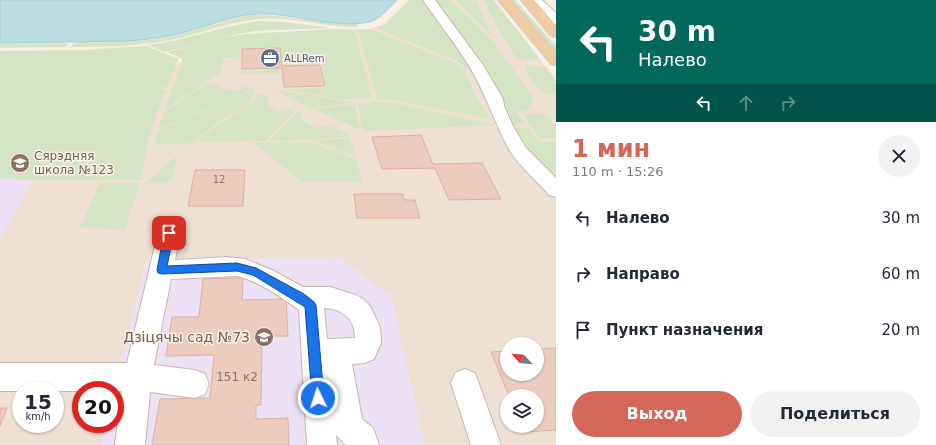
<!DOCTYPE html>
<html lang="ru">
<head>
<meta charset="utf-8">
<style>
  body { margin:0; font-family:"DejaVu Sans",sans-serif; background:#f2f2f3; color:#1f2937; height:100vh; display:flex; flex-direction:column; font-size:15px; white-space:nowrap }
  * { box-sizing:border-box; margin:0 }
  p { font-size:13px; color:#747a83 }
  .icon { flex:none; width:22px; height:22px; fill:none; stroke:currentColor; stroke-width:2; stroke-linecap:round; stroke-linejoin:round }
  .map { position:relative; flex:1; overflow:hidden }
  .details { display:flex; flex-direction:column; background:#fff; width:380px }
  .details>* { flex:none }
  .guide { background:#00695c; color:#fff; overflow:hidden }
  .needle { width:26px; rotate:296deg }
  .controls { position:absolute; left:500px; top:337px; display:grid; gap:8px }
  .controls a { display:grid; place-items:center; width:44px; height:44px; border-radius:50%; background:#fff; box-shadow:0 1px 3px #0004; font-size:20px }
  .speed { position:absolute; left:12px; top:381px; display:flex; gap:8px; font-size:20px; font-weight:700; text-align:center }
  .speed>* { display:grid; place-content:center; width:52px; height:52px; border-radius:50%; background:#fff; box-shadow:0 1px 3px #0004; line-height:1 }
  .speed small { font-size:10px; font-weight:400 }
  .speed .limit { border:6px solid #d22; background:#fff; color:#111 }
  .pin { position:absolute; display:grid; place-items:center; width:34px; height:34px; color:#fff; margin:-17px; border-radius:8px; box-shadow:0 2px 6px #0006 }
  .me { position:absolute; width:44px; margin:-22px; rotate:356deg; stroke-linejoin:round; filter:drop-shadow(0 0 3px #0008) }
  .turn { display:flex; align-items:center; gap:14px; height:84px; padding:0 16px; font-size:18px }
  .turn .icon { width:52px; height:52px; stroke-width:2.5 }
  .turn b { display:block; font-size:28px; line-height:34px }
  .lanes { display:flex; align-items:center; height:38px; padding:0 16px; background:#0003; justify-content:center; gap:20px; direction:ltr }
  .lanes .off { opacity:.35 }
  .round { display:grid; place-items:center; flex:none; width:42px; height:42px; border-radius:21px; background:#f2f2f3 }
  .overview { display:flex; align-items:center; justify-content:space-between; height:68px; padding:0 16px }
  h1 { font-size:24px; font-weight:700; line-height:30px; color:#d46758 }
  .action { display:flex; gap:8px; margin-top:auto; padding:8px 16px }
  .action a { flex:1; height:46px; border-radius:24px; background:#d46758; color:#fff; font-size:16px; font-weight:700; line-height:46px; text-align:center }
  .action a+a { background:#f2f2f3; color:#1f2937 }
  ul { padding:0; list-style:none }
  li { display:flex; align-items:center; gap:12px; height:56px; padding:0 16px }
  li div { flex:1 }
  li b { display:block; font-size:15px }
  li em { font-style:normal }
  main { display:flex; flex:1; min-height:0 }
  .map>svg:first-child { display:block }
  .residential { fill:#efe0d4; fill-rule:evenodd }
  .education { fill:#ece1f5 }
  .green { fill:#d5e4c5 }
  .water { fill:#bcdee0; stroke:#a3ced0 }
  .building { fill:#ebccbf; stroke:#dbb2a2 }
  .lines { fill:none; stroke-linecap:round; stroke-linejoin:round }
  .minor-casing { stroke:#c8b6ac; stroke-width:2 }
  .major-casing { stroke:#d4ccca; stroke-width:2 }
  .minor { fill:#fff; fill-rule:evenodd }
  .major { fill:#f0cca5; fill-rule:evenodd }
  .route { fill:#1a73e8; stroke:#114b97 }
  .labels { text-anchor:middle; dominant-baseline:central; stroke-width:3; stroke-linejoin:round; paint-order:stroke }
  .far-service-label { font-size:10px; fill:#4e5e75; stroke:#fcf3ea; text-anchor:start }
  .number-label { font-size:10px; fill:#8d746a }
  .education-label { font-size:12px; fill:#785e54; stroke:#fcf3ea; text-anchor:start }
  .near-number-label { font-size:12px; fill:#8d746a }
  .near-education-label { font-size:14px; fill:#785e54; stroke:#fcf3ea; text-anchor:end }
</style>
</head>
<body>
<main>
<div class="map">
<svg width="556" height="445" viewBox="0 0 556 445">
  <rect width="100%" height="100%" fill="#f9efe4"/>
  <path class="residential" d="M409,0H494L556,80V445H0V98L97,101L227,42L344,29H371L384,24ZM507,344H537V374H507ZM21,390H55V424H21ZM81,390H115V424H81ZM507,396H537V426H507Z"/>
  <g class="education">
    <polygon points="0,98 51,145 0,240"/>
    <polygon points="338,257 391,296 425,445 101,445 107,424 115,424 115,390 146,261"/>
  </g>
  <g class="green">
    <polygon points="410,0 425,0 475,69 494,115 483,98 469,69 457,61 378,29 377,27 384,25"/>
    <polygon points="433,0 450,0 495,44 534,98 527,111 516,111 524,124 509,124"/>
    <polygon points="455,0 476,0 492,36 490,35"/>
    <polygon points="484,0 493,0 540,59 517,60 495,23"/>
    <polygon points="510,0 515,0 556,46 556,53"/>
    <path d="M252,15C288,14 321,25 357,24L358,27C325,28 293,16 261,19C228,21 198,35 166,41C135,47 103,46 71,47L73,44L80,42C112,43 145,42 178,35C203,29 226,19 252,15Z"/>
    <path d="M260,21L285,22L331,28L254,31L238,34L164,52L148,45C186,41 222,25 260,21Z"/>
    <polygon points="336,29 354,30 372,98 340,99 282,89 326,88 322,64 284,65 281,48 241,49 238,57 223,57 221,72 165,109 183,59 167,52 221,38 246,34"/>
    <polygon points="370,29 457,64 463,69 480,104 491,119 388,99 377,99 359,32 362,30"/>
    <polygon points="65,43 68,44 66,47 0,48 0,44"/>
    <polygon points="146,46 178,59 167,87 157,88 166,90 151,129 140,180 16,180 16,179 0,178 0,51 82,50"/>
    <polygon points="525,66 546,67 556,84 556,94 542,93 525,70"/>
    <polygon points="279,69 279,74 241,74 240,71"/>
    <polygon points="209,82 209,85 219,84 219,89 240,90 244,86 253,90 159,128 164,112"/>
    <polygon points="272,89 351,102 351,103 311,108"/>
    <polygon points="255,90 250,104 222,119 192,143 154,145 158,130"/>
    <polygon points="258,92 269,97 267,105 282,112 289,109 295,110 265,141 196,142 223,121 252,104"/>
    <polygon points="374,102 388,102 495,125 363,131 358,104"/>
    <polygon points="355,105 360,130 314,109 351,105"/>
    <path d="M298,111L302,116L300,120L317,128C327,123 341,129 350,136L309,140L269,141Z"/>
    <polygon points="545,113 556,128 556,138 539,138 523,114"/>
    <polygon points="511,128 528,128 538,142 556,142 556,185 530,157"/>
    <polygon points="350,138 356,157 315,141"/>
    <polygon points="311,142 356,159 362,182 302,182 253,143"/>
    <polygon points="177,156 172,182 146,183"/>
    <polygon points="100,183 140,183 124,230 80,227"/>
  </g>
  <path class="water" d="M0,0H397C390,7 379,20 369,22C331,29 292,12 254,14C232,16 210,25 189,31C169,37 149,39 129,41L0,43Z"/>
  <g class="building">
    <polygon points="280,48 282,66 320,65 325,86 284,87 282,68 242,69 242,49"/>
    <polygon points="421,135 433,164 482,163 501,199 449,200 435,168 382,169 372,137"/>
    <polygon points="195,170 245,170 243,206 188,206"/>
    <polygon points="354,194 403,194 404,200 415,200 420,218 357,218"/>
    <polygon points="243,278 242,300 286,299 288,336 259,336 259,347 262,347 261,405 256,405 256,419 288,418 289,445 152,445 160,399 210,398 214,355 166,356 172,317 199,317 203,279"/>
    <polygon points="556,348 556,430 524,432 521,426 537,426 537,396 509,396 491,352 507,351 507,374 537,374 537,349"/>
    <polygon points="0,408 7,408 0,426"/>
  </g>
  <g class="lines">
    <g class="minor-casing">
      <g id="minor">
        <path d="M423,0H435L483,65L503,99L504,106L513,126L526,148L556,178V197L549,195C537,181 520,167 510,151C494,123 486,93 469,66C455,43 438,22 423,0Z"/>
        <polygon points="529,0 542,0 556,13 556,24 552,23"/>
        <path d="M169,225L177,227L180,233L175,260L227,257L245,259L272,270L303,287H330L356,295L363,299L370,306L380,327L381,343L374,359L365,363L352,364L362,419L373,428L379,445H346L336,435L337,445H307L299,310C280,297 259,281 236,276L171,279L154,365L195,370L205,374L209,384L205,394L195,398L150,392L145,445H115L122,391H0V363H127L158,233L161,227ZM324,308C342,309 355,318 355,338L327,339Z"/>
        <polygon points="465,369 475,373 501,445 471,445 451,383 455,373"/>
      </g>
    </g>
    <g class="major-casing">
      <g id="major">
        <polygon points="498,0 510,0 556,52 556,65 551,64"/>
        <polygon points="521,0 534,0 556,25 556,37 551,36"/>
      </g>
    </g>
    <use href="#minor" class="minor"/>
    <use href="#major" class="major"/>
  </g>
  <polygon class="route" points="169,229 174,233 167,266 237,263 256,268 304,294 314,302 316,305 324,398 322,402 318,404 314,402 312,398 305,307 253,275 237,271 162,274 158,273 157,270 164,233"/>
  <defs>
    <g id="office-disc" transform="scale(1)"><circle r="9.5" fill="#5c6f8a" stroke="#fcf3ea"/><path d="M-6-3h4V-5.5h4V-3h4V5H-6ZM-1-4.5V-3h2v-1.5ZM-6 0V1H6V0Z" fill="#fff"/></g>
    <g id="school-disc" transform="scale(1)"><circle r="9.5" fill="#8d6e63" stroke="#fcf3ea"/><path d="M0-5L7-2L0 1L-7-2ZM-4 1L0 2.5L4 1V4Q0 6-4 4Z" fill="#fff"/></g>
  </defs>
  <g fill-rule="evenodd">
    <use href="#office-disc" x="270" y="58"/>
    <use href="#school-disc" x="20" y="163"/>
    <use href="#school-disc" x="264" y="337"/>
  </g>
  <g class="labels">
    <g class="far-service-label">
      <text x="284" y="58">ALLRem</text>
    </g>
    <g class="number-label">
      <text x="219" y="179">12</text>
    </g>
    <g class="education-label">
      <text x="34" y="156">Сярэдняя<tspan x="34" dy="14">школа №123</tspan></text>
    </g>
    <g class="near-number-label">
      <text x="237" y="377">151 к2</text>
    </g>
    <g class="near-education-label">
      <text x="250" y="337">Дзіцячы сад №73</text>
    </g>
  </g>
</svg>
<div class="controls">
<a><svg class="needle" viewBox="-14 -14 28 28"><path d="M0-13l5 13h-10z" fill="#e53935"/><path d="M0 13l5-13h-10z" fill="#747a83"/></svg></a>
<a><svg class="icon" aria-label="layers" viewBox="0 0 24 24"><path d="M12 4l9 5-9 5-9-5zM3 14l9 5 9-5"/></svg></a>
</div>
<div class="speed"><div>15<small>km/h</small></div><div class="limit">20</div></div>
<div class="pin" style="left:169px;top:233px;background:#d93025"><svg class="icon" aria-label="arrive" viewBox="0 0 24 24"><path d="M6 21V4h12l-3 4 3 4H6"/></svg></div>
<svg class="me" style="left:318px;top:398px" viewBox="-20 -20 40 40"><circle r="17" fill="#1a73e8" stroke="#fff" stroke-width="3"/><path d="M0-11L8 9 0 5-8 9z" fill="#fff"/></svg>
</div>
<section class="details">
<div class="guide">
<div class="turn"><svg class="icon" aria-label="left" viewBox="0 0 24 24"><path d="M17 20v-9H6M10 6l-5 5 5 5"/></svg><div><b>30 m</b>Налево</div></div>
<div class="lanes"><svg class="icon" aria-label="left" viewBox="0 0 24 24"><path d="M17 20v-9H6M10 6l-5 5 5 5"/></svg><svg class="icon off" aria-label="ahead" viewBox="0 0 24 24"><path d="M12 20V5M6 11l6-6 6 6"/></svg><svg class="icon off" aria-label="right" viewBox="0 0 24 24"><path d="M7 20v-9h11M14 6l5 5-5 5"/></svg></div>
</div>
<div class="overview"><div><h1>1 мин</h1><p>110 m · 15:26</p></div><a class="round"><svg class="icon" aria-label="close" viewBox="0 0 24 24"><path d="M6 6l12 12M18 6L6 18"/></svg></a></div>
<ul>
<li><svg class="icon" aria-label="left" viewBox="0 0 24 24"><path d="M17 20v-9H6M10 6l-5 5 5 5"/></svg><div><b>Налево</b></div><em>30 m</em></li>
<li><svg class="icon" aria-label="right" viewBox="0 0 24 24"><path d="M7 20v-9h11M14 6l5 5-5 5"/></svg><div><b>Направо</b></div><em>60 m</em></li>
<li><svg class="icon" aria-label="arrive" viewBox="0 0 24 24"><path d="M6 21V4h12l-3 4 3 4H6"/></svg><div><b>Пункт назначения</b></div><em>20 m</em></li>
</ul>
<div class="action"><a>Выход</a><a>Поделиться</a></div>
</section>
</main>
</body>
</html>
